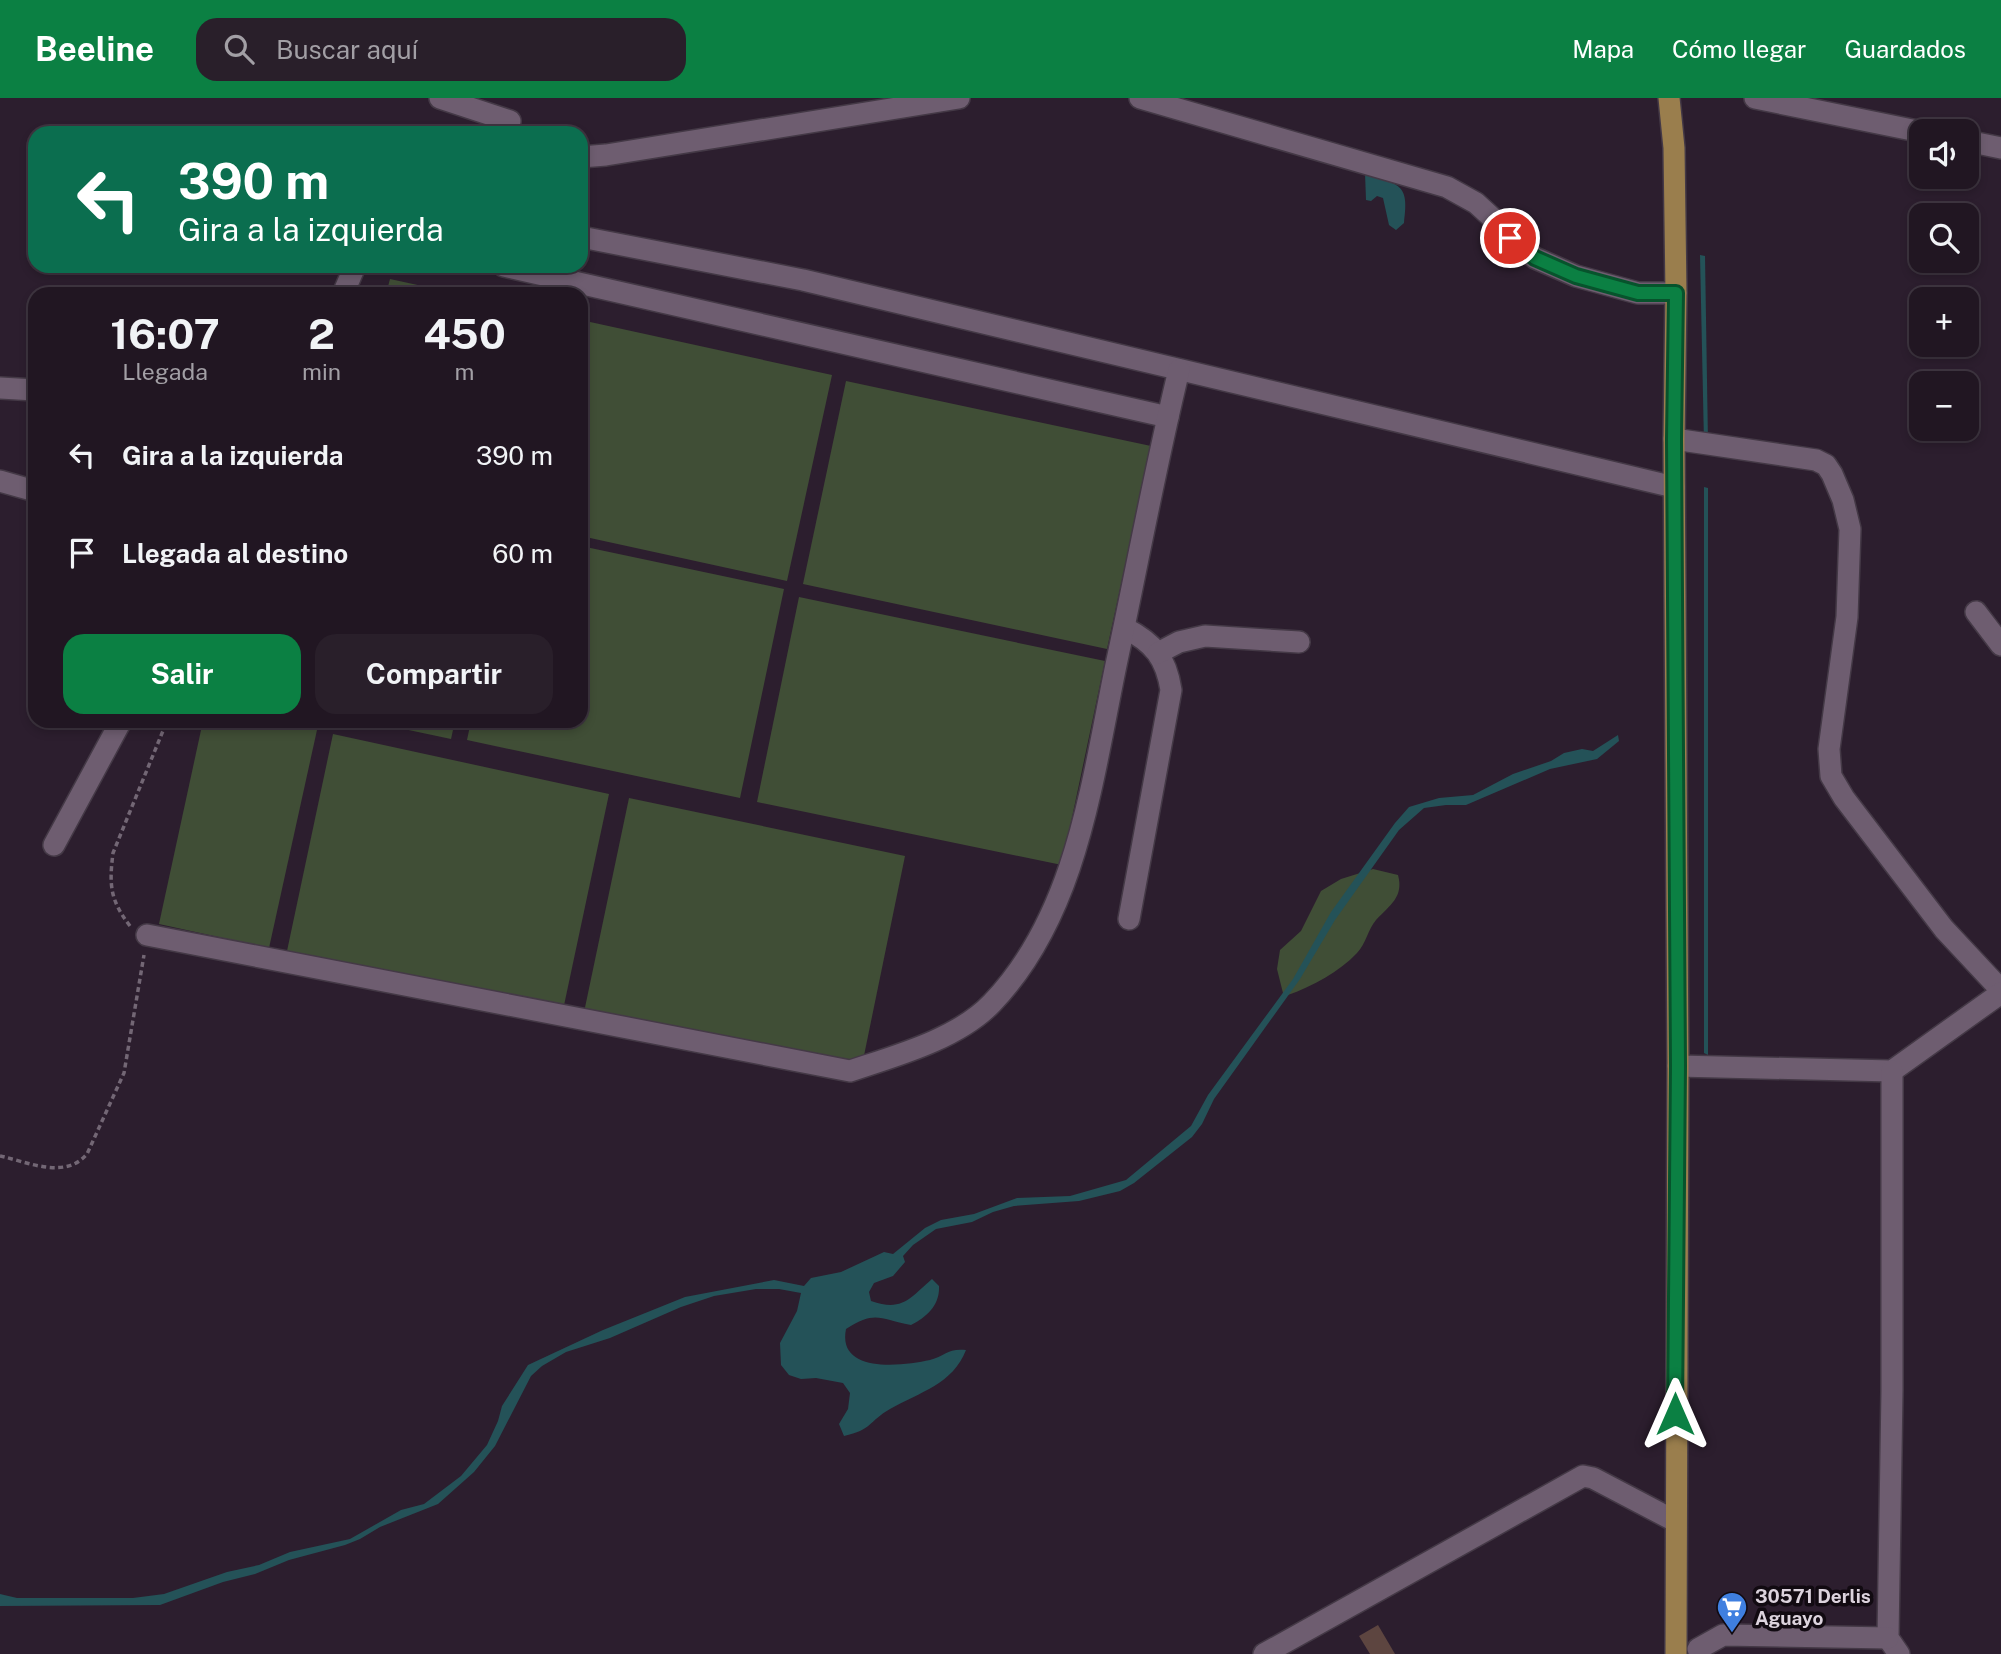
<!DOCTYPE html>
<html lang="es">
<head>
<meta charset="utf-8">
<style>
  body { margin:0; font-family:"Public Sans",sans-serif; background:#291f2a; color:#f1f3f6; height:100vh; display:flex; flex-direction:column; font-size:26px; white-space:nowrap }
  * { box-sizing:border-box; margin:0 }
  p { font-size:23px; color:#a29fa5 }
  .icon { flex:none; width:38px; height:38px; fill:none; stroke:currentColor; stroke-width:2; stroke-linecap:round; stroke-linejoin:round }
  .map { position:relative; flex:1; overflow:hidden }
  .side { position:absolute; left:28px; top:189px; width:560px; height:441px; display:flex; flex-direction:column; background:#211622; border-radius:21px; box-shadow:0 4px 10px #0003,0 0 0 2px #3e3540 }
  .side>* { flex:none }
  .banner { position:absolute; left:28px; top:28px; width:560px; height:147px; border-radius:21px; box-shadow:0 4px 10px #0003,0 0 0 2px #3e3540; background:#0b6e4f; color:#fff; overflow:hidden }
  .controls { position:absolute; left:1909px; top:21px; display:grid; gap:14px }
  .controls a { display:grid; place-items:center; width:70px; height:70px; border-radius:14px; background:#211622; box-shadow:0 4px 10px #0003,0 0 0 2px #3e3540; font-size:35px }
  .pin { position:absolute; display:grid; place-items:center; width:60px; height:60px; color:#fff; margin:-30px; border:4px solid #fff; border-radius:50%; box-shadow:0 2px 7px #0007 }
  .me { position:absolute; width:77px; margin:-38px; rotate:0deg; stroke-linejoin:round; filter:drop-shadow(0 0 5px #0008) }
  .turn { display:flex; align-items:center; gap:24px; height:147px; padding:0 35px; font-size:32px }
  .turn .icon { width:91px; height:91px; stroke-width:2.5 }
  .turn b { display:block; font-size:49px; line-height:60px }
  .eta { display:flex; justify-content:space-evenly; align-items:center; height:119px; text-align:center }
  .eta b { font-size:42px; font-weight:700; line-height:49px }
  .cta { display:flex; gap:14px; margin-top:auto; padding:14px 35px }
  .cta a { flex:1; height:80px; border-radius:21px; background:#0b8043; color:#fff; font-size:28px; font-weight:700; line-height:80px; text-align:center }
  .cta a+a { background:#291f2a; color:#f1f3f6 }
  ul { padding:0; list-style:none }
  li { display:flex; align-items:center; gap:21px; height:98px; padding:0 35px }
  li div { flex:1 }
  li b { display:block; font-size:26px }
  li em { font-style:normal }
  header { display:flex; align-items:center; gap:42px; box-sizing:border-box; height:98px; padding:0 35px; background:#0b8043; color:#fff }
  header strong { font-size:33px }
  nav { display:flex; gap:38px; margin-inline-start:auto; font-size:24px }
  .search { width:490px; height:63px; background:#291f2a; display:flex; align-items:center; gap:18px; box-sizing:border-box; padding:0 24px; border-radius:21px; color:#a29fa5; font-size:26px }
  .map>svg:first-child { display:block }
  .green { fill:#404e36 }
  .water { fill:#245258 }
  .building { fill:#5d4540 }
  .lines { fill:none; stroke-linecap:round; stroke-linejoin:round }
  .minor-casing { stroke:#443946; stroke-width:24 }
  .major-casing { stroke:#443946; stroke-width:24 }
  .path { stroke:#736775; stroke-width:3.5; stroke-dasharray:5 3.5; stroke-linecap:butt }
  .minor { stroke:#6e5d70; stroke-width:21 }
  .major { stroke:#9a7e4d; stroke-width:21 }
  .route-casing { stroke:#07532c; stroke-width:18 }
  .route { stroke:#0b8043; stroke-width:12 }
  .labels { text-anchor:middle; dominant-baseline:central; stroke-width:7; stroke-linejoin:round; paint-order:stroke }
  .poi-label { font-size:19px; font-weight:bold; fill:#dcd3dd; stroke:#110a11; text-anchor:start }
</style>
</head>
<body>
<header>
<strong>Beeline</strong>
<div class="search"><svg class="icon" aria-label="search" viewBox="0 0 24 24"><circle cx="10" cy="10" r="6"/><path d="M15 15l6 6"/></svg>Buscar aquí</div>
<nav><a>Mapa</a><a>Cómo llegar</a><a>Guardados</a></nav>
</header>
<div class="map">
<svg width="2001" height="1556" viewBox="0 0 2001 1556">
  <rect width="100%" height="100%" fill="#2c1e2e"/>
  <g class="green">
    <polygon points="390,181 459,196 386,196"/>
    <polygon points="581,222 832,277 787,483 581,438"/>
    <polygon points="846,283 1151,348 1107,551 803,486"/>
    <polygon points="581,448 784,491 740,700 467,642 471,623 581,623"/>
    <polygon points="799,499 1105,563 1062,767 757,704"/>
    <polygon points="203,623 275,623 317,632 269,850 159,826"/>
    <polygon points="366,623 455,623 451,641"/>
    <polygon points="333,636 609,696 563,912 287,853"/>
    <polygon points="629,700 905,758 860,977 583,919"/>
    <path d="M1373,771L1398,777C1404,799 1390,807 1376,822C1368,831 1366,846 1357,855C1339,874 1313,888 1288,897L1283,895L1277,871L1280,852L1301,833L1321,793L1341,781Z"/>
  </g>
  <g class="water">
    <path d="M1365,75C1398,88 1410,83 1404,125L1396,132L1389,127L1383,100L1377,98L1371,103L1366,102Z"/>
    <polygon points="1700,157 1705,158 1708,345 1704,345"/>
    <polygon points="1704,389 1708,390 1708,957 1704,955"/>
    <path d="M1618,637L1619,643L1597,661L1550,671L1466,707H1446L1424,710L1399,732L1335,822L1300,881L1214,1001L1202,1026L1192,1039L1134,1085L1120,1093L1079,1103L1014,1108L993,1114L972,1124L936,1131L913,1147L903,1158L905,1164L893,1178L874,1185L869,1194L871,1203C903,1214 910,1200 932,1181L939,1188C940,1207 927,1219 911,1227C879,1221 876,1212 846,1231C837,1276 902,1268 930,1262C945,1258 948,1250 966,1252C953,1286 920,1294 890,1311C869,1323 872,1332 844,1338L839,1326L848,1311L850,1295L843,1285L816,1280L801,1281L789,1277L781,1267L780,1245L797,1213L801,1195L779,1191H756L714,1198L681,1209L610,1240L566,1254L542,1268L531,1278L495,1348L474,1374L438,1406L380,1429L360,1441L345,1447L289,1462L255,1476L223,1484L160,1507L0,1508V1496L17,1500H133L164,1496L227,1474L259,1467L290,1454L350,1441L401,1412L424,1406L461,1378L487,1347L498,1323L502,1308L528,1267L603,1232L685,1199L774,1182L804,1188L811,1180L841,1174L884,1154L893,1156L925,1130L941,1122L974,1116L1017,1100L1070,1098L1126,1082L1191,1028L1208,997L1293,881L1331,814L1395,725L1409,709L1439,700L1473,697L1513,676L1551,663L1564,655L1582,651L1593,653Z"/>
  </g>
  <polygon class="building" points="1378,1527 1395,1556 1370,1556 1359,1538"/>
  <g class="lines">
    <g class="minor-casing">
      <g id="minor">
        <polyline points="440,0 510,23"/>
        <polyline points="1140,0 1447,89 1476,105 1499,126 1510,140 1535,160 1576,178 1638,195 1676,195"/>
        <polyline points="1755,0 1922,34"/>
        <polyline points="1967,43 2001,50"/>
        <polyline points="581,59 606,57 959,0"/>
        <polyline points="581,139 803,182 1674,389"/>
        <polyline points="504,168 1168,319"/>
        <polyline points="343,196 355,168"/>
        <polyline points="0,290 35,292"/>
        <polyline points="1674,341 1816,362 1826,367 1832,376 1843,402 1850,431 1847,519 1829,651 1831,678 1844,700 1944,831 2001,892"/>
        <polyline points="0,383 35,393"/>
        <polyline points="1976,514 2001,547"/>
        <path d="M1125,530C1154,545 1166,560 1171,592L1129,821"/>
        <polyline points="1158,555 1179,544 1205,538 1299,544"/>
        <polyline points="54,747 121,623"/>
        <path d="M147,837L850,973C895,958 958,941 992,905C1077,816 1092,683 1116,567C1137,469 1155,370 1179,272"/>
        <polyline points="1678,968 1892,973 2001,895"/>
        <polyline points="1892,973 1892,1293 1888,1540 1899,1556"/>
        <polyline points="1698,1551 1723,1537 1888,1540"/>
        <polyline points="1264,1556 1583,1378 1593,1380 1675,1423"/>
      </g>
    </g>
    <g class="major-casing">
      <polyline id="major" points="1669,0 1674,50 1676,195 1674,341 1678,968 1676,1556"/>
    </g>
    <g class="path">
      <path d="M130,828C110,802 109,787 113,755L167,623"/>
      <path d="M0,1058C28,1064 65,1082 87,1056L124,975L144,857"/>
    </g>
    <use href="#minor" class="minor"/>
    <use href="#major" class="major"/>
  </g>
  <g class="lines">
    <g class="route-casing">
      <polyline id="route" points="1510,140 1535,160 1576,178 1638,195 1676,195 1674,341 1678,968 1675,1316"/>
    </g>
    <use href="#route" class="route"/>
  </g>
  <defs>
    <g id="supermarket-pin" transform="scale(1.575)"><path d="M0 17L-7.5 6A9.5 9.5 0 1 1 7.5 6Z" fill="#3f7fe0" stroke="#110a11"/><path d="M-6-5.5h2.5l.6 2H6L4.5 2H-2.5L-4.4-4H-6ZM-1.5 3.2a1.3 1.3 0 1 0 .1 0ZM3 3.2a1.3 1.3 0 1 0 .1 0Z" fill="#fff"/></g>
  </defs>
  <g fill-rule="evenodd">
    <use href="#supermarket-pin" x="1732" y="1509"/>
  </g>
  <g class="labels">
    <g class="poi-label">
      <text x="1755" y="1498">30571 Derlis<tspan x="1755" dy="22">Aguayo</tspan></text>
    </g>
  </g>
</svg>
<div class="controls">
<a><svg class="icon" aria-label="sound" viewBox="0 0 24 24"><path d="M4 9h4l5-4v14l-5-4H4zM17 9q2 3 0 6"/></svg></a>
<a><svg class="icon" aria-label="search" viewBox="0 0 24 24"><circle cx="10" cy="10" r="6"/><path d="M15 15l6 6"/></svg></a>
<a>+</a>
<a>−</a>
</div>
<div class="pin" style="left:1510px;top:140px;background:#d93025"><svg class="icon" aria-label="arrive" viewBox="0 0 24 24"><path d="M6 21V4h12l-3 4 3 4H6"/></svg></div>
<svg class="me" style="left:1675px;top:1316px" viewBox="-20 -20 40 40"><path d="M0-17L14 15 0 8-14 15z" fill="#0b8043" stroke="#fff" stroke-width="4"/></svg>
<div class="banner">
<div class="turn"><svg class="icon" aria-label="left" viewBox="0 0 24 24"><path d="M17 20v-9H6M10 6l-5 5 5 5"/></svg><div><b>390 m</b>Gira a la izquierda</div></div>
</div>
<section class="side">
<div class="eta">
<div><b>16:07</b><p>Llegada</p></div>
<div><b>2</b><p>min</p></div>
<div><b>450</b><p>m</p></div>
</div>
<ul>
<li><svg class="icon" aria-label="left" viewBox="0 0 24 24"><path d="M17 20v-9H6M10 6l-5 5 5 5"/></svg><div><b>Gira a la izquierda</b></div><em>390 m</em></li>
<li><svg class="icon" aria-label="arrive" viewBox="0 0 24 24"><path d="M6 21V4h12l-3 4 3 4H6"/></svg><div><b>Llegada al destino</b></div><em>60 m</em></li>
</ul>
<div class="cta"><a>Salir</a><a>Compartir</a></div>
</section>
</div>
</body>
</html>
